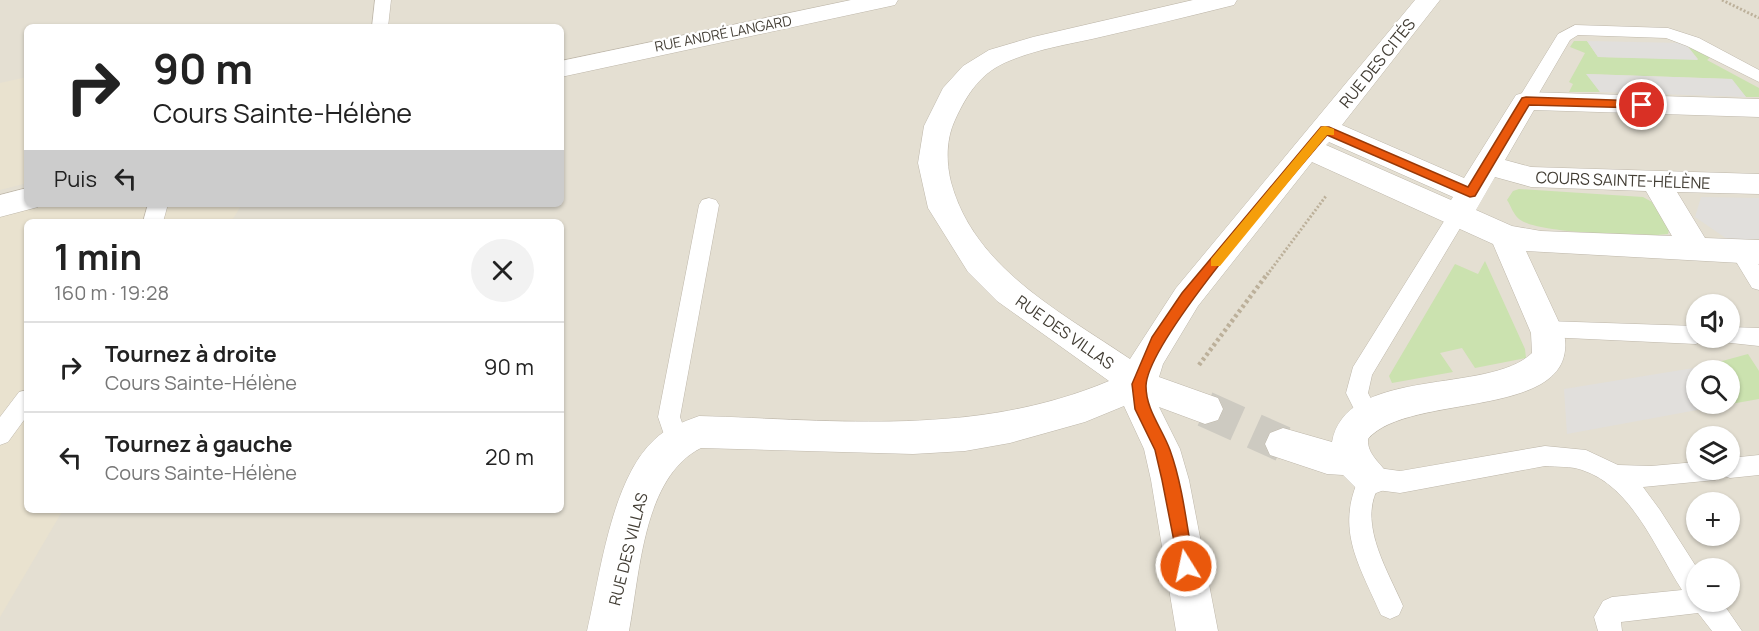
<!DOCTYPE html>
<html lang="fr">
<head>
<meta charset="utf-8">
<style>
  body { margin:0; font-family:Manrope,sans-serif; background:#f2f2f2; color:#222; height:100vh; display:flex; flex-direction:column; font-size:22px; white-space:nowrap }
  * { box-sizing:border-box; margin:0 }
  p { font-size:20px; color:#767676 }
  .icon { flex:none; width:33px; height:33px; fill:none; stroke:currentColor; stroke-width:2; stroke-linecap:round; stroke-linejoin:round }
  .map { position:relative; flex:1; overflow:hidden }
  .panel { position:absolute; left:24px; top:219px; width:540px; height:294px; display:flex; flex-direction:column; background:#fff; border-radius:9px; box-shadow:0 2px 4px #0004 }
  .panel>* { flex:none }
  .banner { position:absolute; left:24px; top:24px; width:540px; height:183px; border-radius:9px; box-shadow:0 2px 4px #0004; background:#fff; color:#222; overflow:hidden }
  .fabs { position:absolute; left:1686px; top:294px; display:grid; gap:12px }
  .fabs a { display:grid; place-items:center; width:54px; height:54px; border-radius:50%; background:#fff; box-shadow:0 2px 4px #0004; font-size:30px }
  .pin { position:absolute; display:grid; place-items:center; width:51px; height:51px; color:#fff; margin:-26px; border:3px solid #fff; border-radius:50%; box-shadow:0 2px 6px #0007 }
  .me { position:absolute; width:66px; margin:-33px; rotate:350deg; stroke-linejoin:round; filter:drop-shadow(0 0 4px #0008) }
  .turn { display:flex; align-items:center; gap:21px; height:126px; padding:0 30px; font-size:27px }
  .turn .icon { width:78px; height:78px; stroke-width:2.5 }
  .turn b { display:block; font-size:42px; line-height:51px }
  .then { display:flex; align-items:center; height:57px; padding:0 30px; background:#0003; gap:12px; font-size:22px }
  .round { display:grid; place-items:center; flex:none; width:63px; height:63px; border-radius:32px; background:#f2f2f2 }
  .overview { display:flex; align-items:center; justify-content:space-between; height:102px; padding:0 30px }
  h1 { font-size:36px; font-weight:700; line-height:45px }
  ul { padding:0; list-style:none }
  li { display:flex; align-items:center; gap:18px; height:90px; padding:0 30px; border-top:2px solid #e0e0e0 }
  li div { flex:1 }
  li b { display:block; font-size:22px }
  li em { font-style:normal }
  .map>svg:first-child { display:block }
  .residential { fill:#e4dfd2; fill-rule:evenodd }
  .education { fill:#e9e2cf }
  .green { fill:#cbe2af }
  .parking { fill:#e1dfdc }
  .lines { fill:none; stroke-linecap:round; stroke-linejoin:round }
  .street-tunnel { stroke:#cdcac1; stroke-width:36; stroke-dasharray:36 18; stroke-linecap:butt }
  .lane-casing { stroke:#beb7aa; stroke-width:1 }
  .street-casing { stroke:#beb7aa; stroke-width:1 }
  .path-far1 { stroke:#bcb09a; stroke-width:3; stroke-dasharray:2 2; stroke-linecap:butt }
  .path { stroke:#bcb09a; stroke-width:4.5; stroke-dasharray:3 3; stroke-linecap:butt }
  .lane { fill:#fff; fill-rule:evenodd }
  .street { fill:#fff; fill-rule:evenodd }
  .route { fill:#ea580c; stroke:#983908; stroke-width:1.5 }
  .slow { fill:#f59e0b }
  .labels { text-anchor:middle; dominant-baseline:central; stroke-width:4.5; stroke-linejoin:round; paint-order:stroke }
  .far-street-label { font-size:14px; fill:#423d34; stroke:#fff }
  .street-label { font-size:16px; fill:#423d34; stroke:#fff }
</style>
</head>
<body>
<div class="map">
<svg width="1759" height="631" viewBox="0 0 1759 631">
  <rect width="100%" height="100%" fill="#f0ede4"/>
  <path class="residential" d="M0,0H1759V631H0ZM27,27H561V204H27ZM27,222H561V510H27ZM1696,304H1730V338H1696ZM1696,370H1730V404H1696ZM1696,436H1730V470H1696ZM1696,502H1730V536H1696ZM1696,568H1730V602H1696Z"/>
  <g class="education">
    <polygon points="27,77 27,183 0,190 0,83"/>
    <polygon points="27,204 242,204 231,222 27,222 27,510 63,510 0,617 0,209"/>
  </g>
  <g class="green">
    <polygon points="1574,41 1587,41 1598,57 1698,59 1685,43 1713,55 1707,60 1759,88 1759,97 1746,97 1731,79 1587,74 1600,92 1569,92 1573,84 1569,82 1585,53 1570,47"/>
    <path d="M1519,189L1643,197L1652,202L1669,230L1668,234L1657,235C1629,234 1538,234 1519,219C1513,214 1511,206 1507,200L1513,191Z"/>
    <polygon points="1485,261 1525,349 1526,358 1475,368 1462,348 1440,353 1453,372 1392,383 1389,376 1455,264 1478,274"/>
    <polygon points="1748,354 1759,371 1759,399 1708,408 1707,404 1730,404 1730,370 1701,370 1700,367"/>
  </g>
  <g class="parking">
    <polygon points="1587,41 1685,43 1698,60 1598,57"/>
    <polygon points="1586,74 1732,79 1746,97 1600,92"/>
    <polygon points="1701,197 1759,198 1759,239 1727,239 1695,217"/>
    <polygon points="1700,367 1701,370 1696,370 1696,404 1707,404 1708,408 1567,434 1564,389"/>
  </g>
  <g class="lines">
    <polyline class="street-tunnel" points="1205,409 1283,444"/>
    <g class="lane-casing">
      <g id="lane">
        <polygon points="375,0 391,0 388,27 372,27"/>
        <polygon points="1575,25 1668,28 1699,38 1759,70 1759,82 1687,46 1666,38 1578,35 1570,40 1532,105 1520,105 1517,101 1558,34"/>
        <polygon points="709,198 716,200 719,205 680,417 689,442 685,449 677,452 669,449 658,417 699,205 702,200"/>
        <polygon points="148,204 168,204 163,222 143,222"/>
        <polygon points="1458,208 1465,210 1468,215 1372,375 1368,393 1380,416 1377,423 1369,426 1361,423 1346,393 1353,367 1451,210"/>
        <polygon points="1739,243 1746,245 1759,265 1759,290 1752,288 1729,250 1732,245"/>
        <polygon points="1546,321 1696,326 1696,338 1705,338 1696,344 1546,337 1538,335 1535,329 1538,323"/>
        <polygon points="1730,327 1759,328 1759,346 1722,342 1720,338 1730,338"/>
        <polygon points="27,390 27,416 8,442 0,445 0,417 19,392"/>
        <path d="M1545,446L1586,450L1618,465L1651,466L1696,462V470H1730V458L1759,455V475L1730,478L1724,476L1715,480L1643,487L1660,510L1697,568L1696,602H1722L1742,631H1712L1698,613L1621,622L1622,631H1598L1594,617L1603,601L1612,597L1682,590C1656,550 1632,486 1582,470C1571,466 1557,467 1545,466L1400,493L1377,490C1359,526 1389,573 1403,606L1399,615L1390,619L1381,615C1358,562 1333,527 1363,470L1371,467L1400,471Z"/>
      </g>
    </g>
    <g class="street-casing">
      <g id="street">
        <polygon points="851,0 898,0 895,5 886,7 561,77 561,61"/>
        <path d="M1193,0H1237L1234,5C1187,17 1139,28 1092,39C1064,45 1035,50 1009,61C981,72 967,94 955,120C946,139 946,162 951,182C974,268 1061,312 1130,359L1176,288L1415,0H1440L1342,125L1464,178L1516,95L1526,92L1759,99V117L1534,110L1505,160L1531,167L1759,174V194L1677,192L1705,238L1759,240V264L1526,251L1564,333C1582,422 1409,391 1368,439C1367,456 1383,464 1390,478L1384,490L1371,495L1358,490L1343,475L1327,474L1270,455L1265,444L1270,433L1283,428L1332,442C1346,365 1489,395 1532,353L1531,333L1493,244L1312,162L1198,306L1163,364L1159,377L1218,398L1223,409L1218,420L1205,424L1159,407L1180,449L1189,480L1218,631H1176L1151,480L1144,449L1124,406L1085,422L1010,443L965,451L913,454L701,448C643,477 640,573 629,631H587C600,576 611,480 654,440C666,428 683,422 699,416C840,420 975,437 1109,381L997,301L968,272L928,208L918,163L924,126L943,88L963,66L989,50L1033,37ZM1329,142L1453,197L1451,200L1326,145ZM1495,177L1531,187L1646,191L1672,236L1541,231L1512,226L1476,210Z"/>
        <polygon points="27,188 27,204 39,204 38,207 0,217 0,195"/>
      </g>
    </g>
    <g class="path-far1">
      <polyline points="1722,0 1759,18"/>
      <polyline points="1267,275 1326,196"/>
    </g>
    <polyline class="path" points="1199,365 1268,273"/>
    <use href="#lane" class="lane"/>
    <use href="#street" class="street"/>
  </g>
  <path class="route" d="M1526,97L1642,101L1648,105L1642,108L1529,105L1475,196L1470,197L1327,135C1291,178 1147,340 1146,386C1146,410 1162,428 1170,450C1183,486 1187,528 1194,566L1192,572L1186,574L1180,572L1162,480L1155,450L1135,409L1132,384L1152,337L1182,293L1321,127H1329L1468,187L1522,98Z"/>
  <polygon class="slow" points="1325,126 1334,129 1334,135 1327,135 1220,266 1211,266 1211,259 1321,127"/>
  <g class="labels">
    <g class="far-street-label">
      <text transform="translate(723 33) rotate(-11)">RUE ANDRÉ LANGARD</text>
    </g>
    <g class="street-label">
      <text transform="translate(1377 63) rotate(-51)">RUE DES CITÉS</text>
      <text transform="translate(1623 180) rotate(2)">COURS SAINTE-HÉLÈNE</text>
      <text transform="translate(1065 332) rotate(35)">RUE DES VILLAS</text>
      <text transform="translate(628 549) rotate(-76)">RUE DES VILLAS</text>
    </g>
  </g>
</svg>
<div class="fabs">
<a><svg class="icon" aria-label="sound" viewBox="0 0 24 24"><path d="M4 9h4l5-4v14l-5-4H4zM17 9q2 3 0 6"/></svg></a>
<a><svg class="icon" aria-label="search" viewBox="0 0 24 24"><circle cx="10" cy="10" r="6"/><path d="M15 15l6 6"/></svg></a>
<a><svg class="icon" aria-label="layers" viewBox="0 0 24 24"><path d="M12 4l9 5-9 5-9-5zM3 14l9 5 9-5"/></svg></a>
<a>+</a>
<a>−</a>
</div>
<div class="pin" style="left:1642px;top:105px;background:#d93025"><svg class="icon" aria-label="arrive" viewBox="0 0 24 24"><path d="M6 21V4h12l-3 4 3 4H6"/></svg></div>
<svg class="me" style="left:1186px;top:566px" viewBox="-20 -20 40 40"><circle r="17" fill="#ea580c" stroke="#fff" stroke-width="3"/><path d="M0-11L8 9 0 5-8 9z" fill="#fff"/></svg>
<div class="banner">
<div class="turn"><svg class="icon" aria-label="right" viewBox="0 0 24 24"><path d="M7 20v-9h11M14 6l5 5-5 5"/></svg><div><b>90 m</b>Cours Sainte-Hélène</div></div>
<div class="then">Puis<svg class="icon" aria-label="left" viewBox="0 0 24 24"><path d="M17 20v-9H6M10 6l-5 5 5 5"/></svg></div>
</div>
<section class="panel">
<div class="overview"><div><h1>1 min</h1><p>160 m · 19:28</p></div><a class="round"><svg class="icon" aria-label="close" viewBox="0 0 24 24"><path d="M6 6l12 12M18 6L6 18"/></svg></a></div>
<ul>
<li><svg class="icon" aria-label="right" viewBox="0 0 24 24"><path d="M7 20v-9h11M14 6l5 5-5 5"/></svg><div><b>Tournez à droite</b><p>Cours Sainte-Hélène</p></div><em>90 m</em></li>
<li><svg class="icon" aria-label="left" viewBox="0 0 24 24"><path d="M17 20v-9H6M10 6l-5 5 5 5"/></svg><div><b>Tournez à gauche</b><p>Cours Sainte-Hélène</p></div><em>20 m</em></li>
</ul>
</section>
</div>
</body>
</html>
